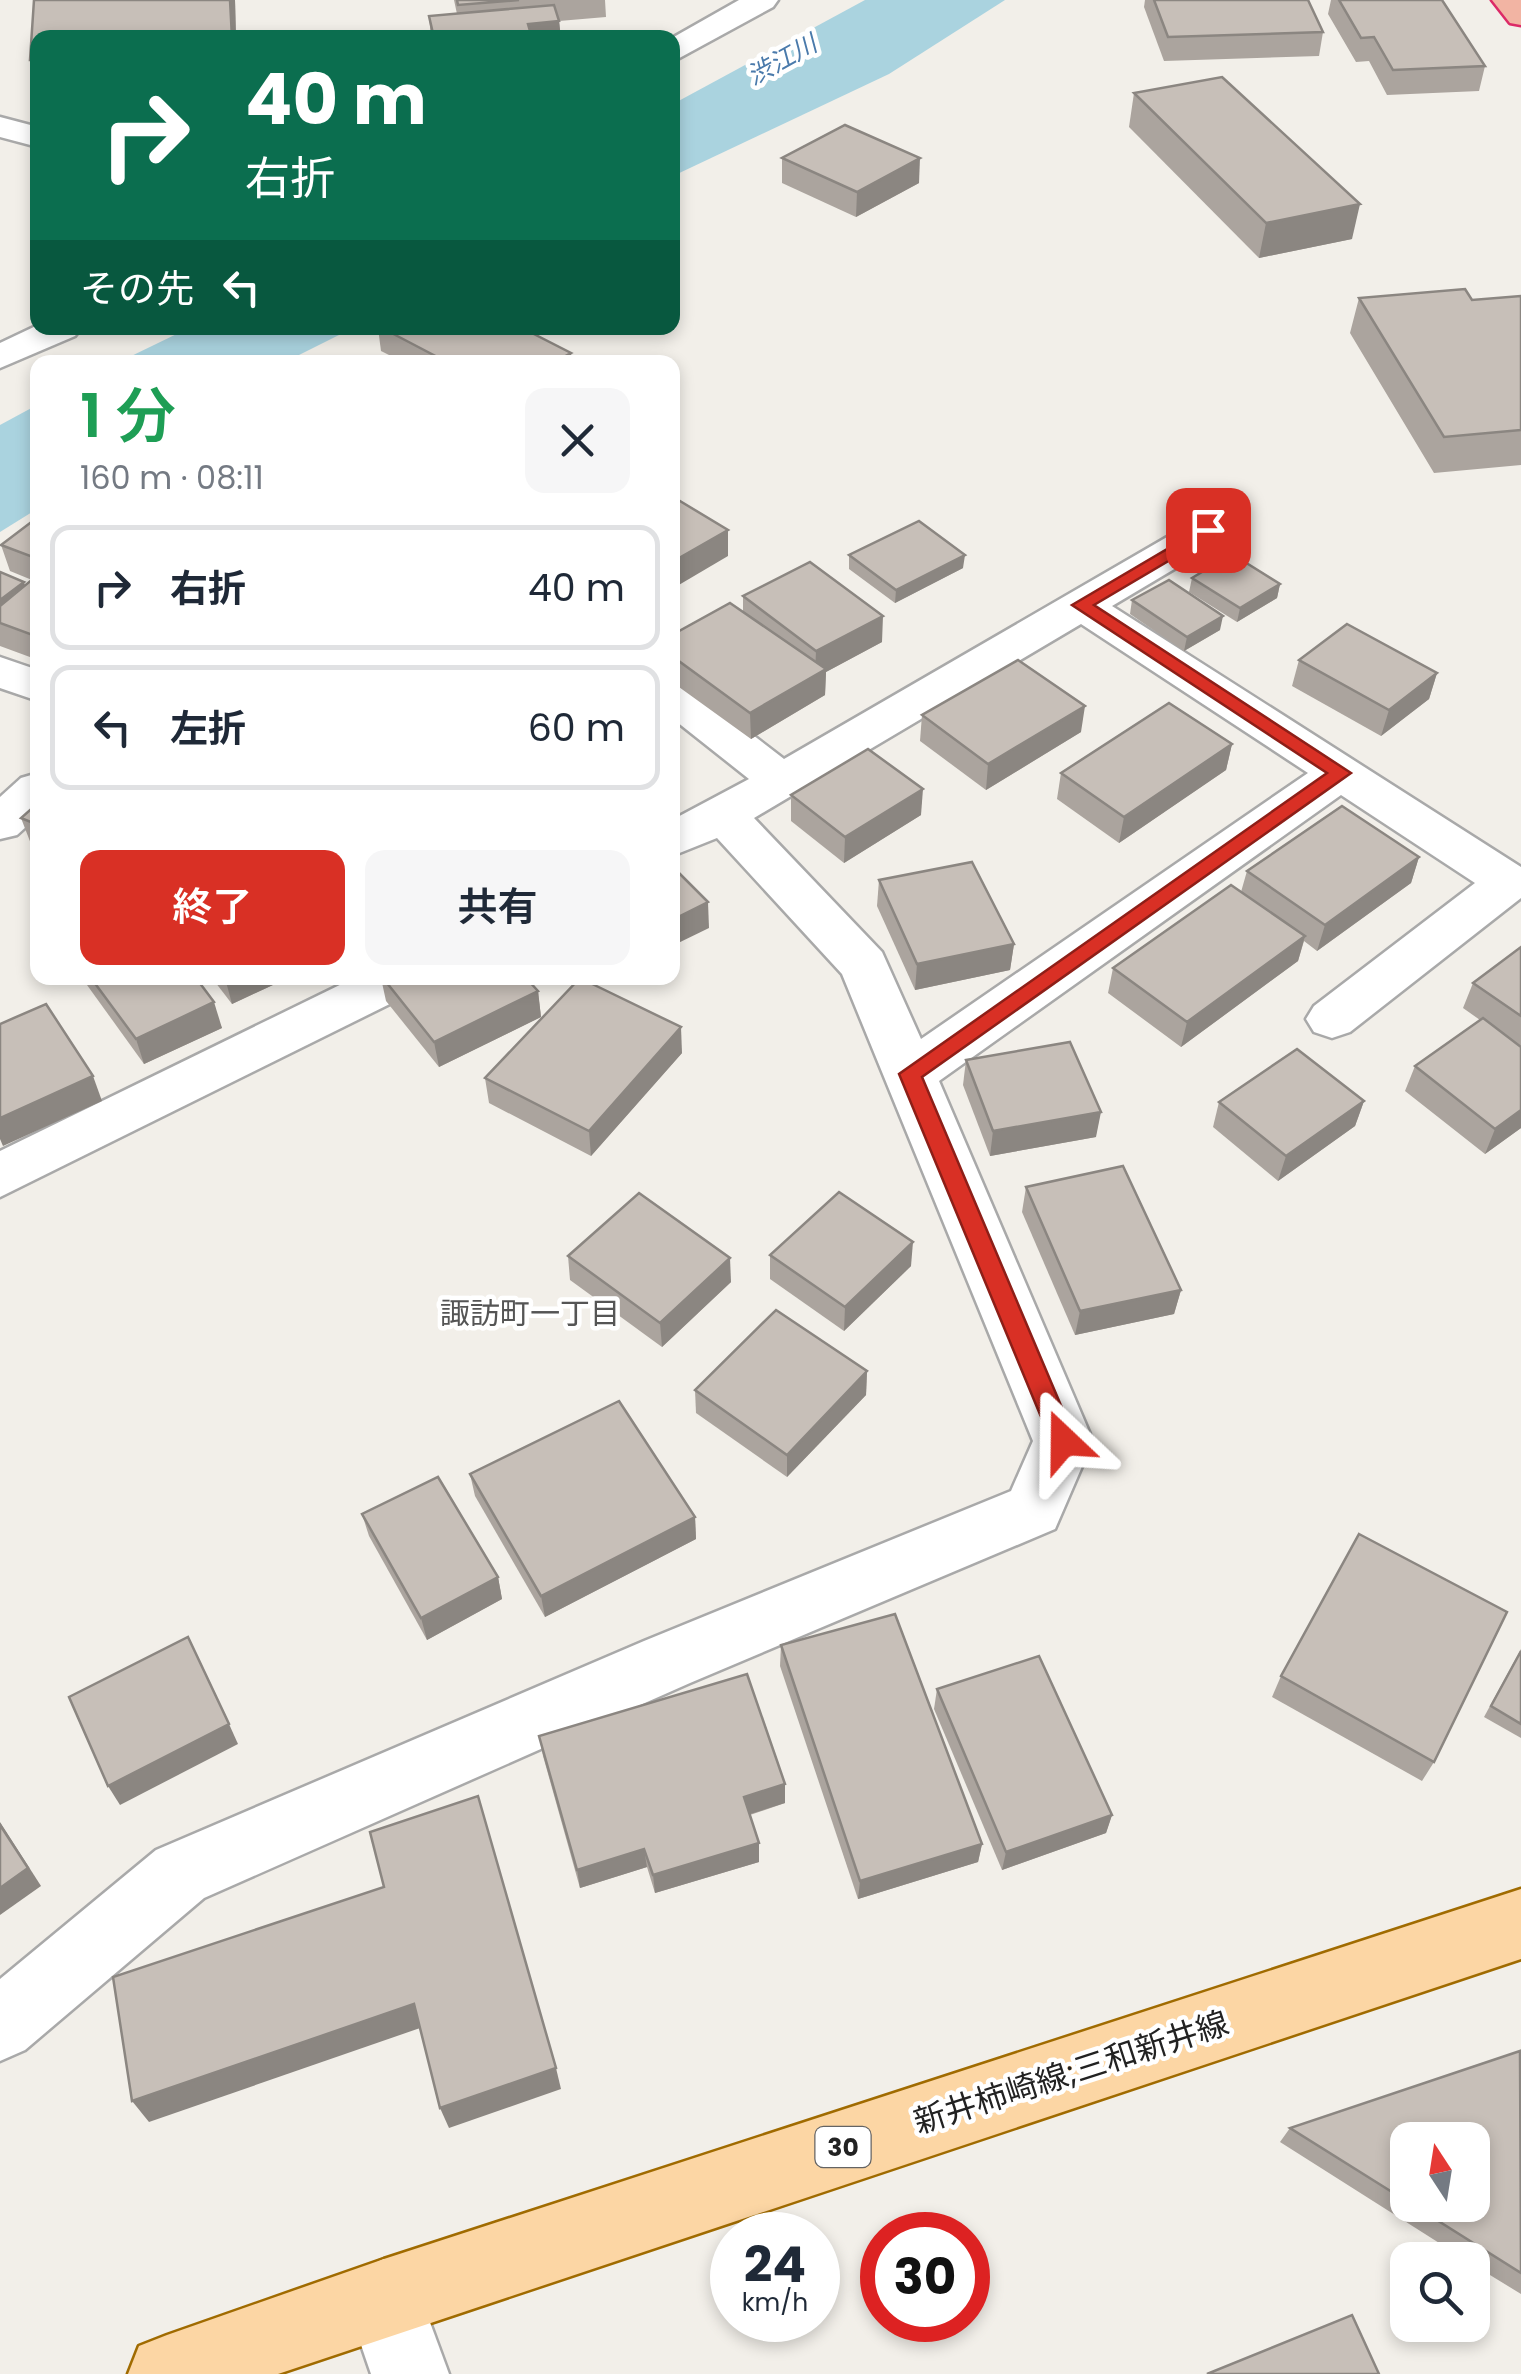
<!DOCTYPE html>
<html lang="ja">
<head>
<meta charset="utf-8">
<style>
  body { margin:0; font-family:Poppins,"Noto Sans JP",sans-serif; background:#f6f6f7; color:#1f2937; height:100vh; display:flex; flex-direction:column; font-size:38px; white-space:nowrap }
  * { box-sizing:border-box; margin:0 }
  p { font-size:32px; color:#747a83 }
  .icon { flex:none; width:55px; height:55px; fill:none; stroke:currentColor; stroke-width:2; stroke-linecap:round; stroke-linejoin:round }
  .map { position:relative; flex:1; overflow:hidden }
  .side { position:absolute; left:30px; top:355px; width:650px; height:630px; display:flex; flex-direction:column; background:#fff; border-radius:20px; box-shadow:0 5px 15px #0003 }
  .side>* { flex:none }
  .top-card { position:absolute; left:30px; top:30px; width:650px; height:305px; border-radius:20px; box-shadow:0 5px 15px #0003; background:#0b6e4f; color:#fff; overflow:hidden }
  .needle { width:65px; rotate:348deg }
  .buttons { position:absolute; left:1390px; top:2122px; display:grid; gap:20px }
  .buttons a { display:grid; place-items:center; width:100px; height:100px; border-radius:20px; background:#fff; box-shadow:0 5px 15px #0003; font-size:50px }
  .speed { position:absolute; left:710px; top:2212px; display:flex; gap:20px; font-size:50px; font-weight:700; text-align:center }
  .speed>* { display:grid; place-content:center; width:130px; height:130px; border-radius:50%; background:#fff; box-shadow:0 5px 15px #0003; line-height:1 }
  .speed small { font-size:25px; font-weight:400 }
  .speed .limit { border:15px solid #d22; background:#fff; color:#111 }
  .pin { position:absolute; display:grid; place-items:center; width:85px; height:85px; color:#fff; margin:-42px; border-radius:20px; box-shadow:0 5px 15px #0006 }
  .me { position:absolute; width:110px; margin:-55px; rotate:337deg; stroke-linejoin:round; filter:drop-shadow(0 0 8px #0008) }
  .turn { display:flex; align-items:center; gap:35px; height:210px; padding:0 50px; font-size:45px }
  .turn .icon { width:130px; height:130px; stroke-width:2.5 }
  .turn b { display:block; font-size:70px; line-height:85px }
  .then { display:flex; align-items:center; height:95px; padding:0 50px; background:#0003; gap:20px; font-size:38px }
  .round { display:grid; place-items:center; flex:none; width:105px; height:105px; border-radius:20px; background:#f6f6f7 }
  .headline { display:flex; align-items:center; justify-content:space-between; height:170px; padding:0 50px }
  h1 { font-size:60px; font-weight:600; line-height:75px; color:#1e9e55 }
  .cta { display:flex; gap:20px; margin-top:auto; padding:20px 50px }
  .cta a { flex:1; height:115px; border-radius:20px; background:#d93025; color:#fff; font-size:40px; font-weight:600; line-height:115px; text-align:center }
  .cta a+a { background:#f6f6f7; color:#1f2937 }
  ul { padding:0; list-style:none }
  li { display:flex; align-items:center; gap:30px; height:125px; margin:0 20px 15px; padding:0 30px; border:5px solid #e0e1e3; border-radius:20px }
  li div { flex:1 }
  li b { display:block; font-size:38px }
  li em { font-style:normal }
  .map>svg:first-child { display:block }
  .water { fill:#aad3df }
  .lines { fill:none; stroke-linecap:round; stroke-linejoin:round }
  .minor-casing { stroke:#a9a9a9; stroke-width:5 }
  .primary-casing { stroke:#a06b00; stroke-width:5 }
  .trunk-casing { stroke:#dc2a67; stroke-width:5 }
  .minor { fill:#fff; fill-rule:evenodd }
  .primary { fill:#fcd6a4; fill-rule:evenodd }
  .trunk { fill:#f2b4a3; fill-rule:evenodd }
  .wall { fill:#aba49e; fill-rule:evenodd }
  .shaded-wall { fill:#8b8681 }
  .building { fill:#c7bfb8; stroke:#8b8681; stroke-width:2.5 }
  .route { fill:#d93025; stroke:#8d1f18; stroke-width:2.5 }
  .labels { text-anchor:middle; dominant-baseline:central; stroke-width:9; stroke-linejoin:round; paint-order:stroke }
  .far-water-label { font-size:25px; font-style:italic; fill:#4a7aab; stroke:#fff }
  .shield { fill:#fff; stroke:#646464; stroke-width:2.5 }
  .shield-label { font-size:25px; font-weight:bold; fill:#222 }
  .neighbourhood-label { font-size:30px; fill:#555; stroke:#fff }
  .near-street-label { font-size:32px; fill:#222; stroke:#fff }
</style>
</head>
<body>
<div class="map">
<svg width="1521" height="2374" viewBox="0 0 1521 2374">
  <rect width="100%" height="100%" fill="#f2efe9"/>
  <g class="water">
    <polygon points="865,0 1005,0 889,74 673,176 673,104"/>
    <polygon points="189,328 353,328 285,362 119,362"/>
    <polygon points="37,405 37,509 0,532 0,425"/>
  </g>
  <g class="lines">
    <g class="minor-casing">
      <g id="minor">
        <polygon points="739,0 778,0 773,7 672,62 672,38"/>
        <polygon points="0,117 38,127 38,147 0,137"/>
        <polygon points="38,325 81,328 75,336 0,368 0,343"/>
        <path d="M1208,518L1223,522L1229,531L1223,540L1112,606L1521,867V898L1350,1032L1332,1038L1314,1032L1306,1019L1314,1006L1475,883L1341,795L939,1081L1093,1441L1055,1529L690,1683L204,1898L25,2050L0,2061V1979L156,1850L644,1641L1011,1491L1033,1441L842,974L717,838L672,856V820L749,779L672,718V681L688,685L784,759L1193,522ZM1081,624L1308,773L921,1039L882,952L754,818Z"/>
        <polygon points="0,657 38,670 38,701 0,688"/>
        <polygon points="38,773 38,816 17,835 0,839 0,797 21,778"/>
        <polygon points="354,978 423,978 416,991 0,1197 0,1151"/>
        <polygon points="384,2259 411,2271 449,2374 371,2374 345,2298 357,2271"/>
      </g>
    </g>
    <g class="primary-casing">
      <polygon id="primary" points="1521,1889 1521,1959 278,2374 128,2374 139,2346 167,2335 384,2259"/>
    </g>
    <g class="trunk-casing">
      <polygon id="trunk" points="1492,0 1521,0 1521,25 1510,23"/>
    </g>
    <use href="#minor" class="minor"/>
    <use href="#primary" class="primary"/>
    <use href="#trunk" class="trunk"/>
  </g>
  <g class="wall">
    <polygon points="34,0 235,0 236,38 38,38 38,91 30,60"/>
    <polygon points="454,0 605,0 606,17 559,21 561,38 431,38 429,16 457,14"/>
    <polygon points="1145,0 1308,0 1323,32 1319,56 1164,61 1144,7"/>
    <polygon points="1331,0 1442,0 1485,66 1479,91 1387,95 1369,61 1356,62 1328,14"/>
    <polygon points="1134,93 1352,239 1259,258 1129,127"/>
    <polygon points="782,158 919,183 856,217 782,183"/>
    <polygon points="1521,296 1521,465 1434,473 1350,333 1359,298 1472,300"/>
    <polygon points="378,328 522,328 572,362 403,362 381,351"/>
    <polygon points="38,517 38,660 0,646 0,572 25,585 32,580 10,571 1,545"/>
    <polygon points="849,555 963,568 895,603 849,569"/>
    <polygon points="1192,578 1280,584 1277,598 1237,622 1189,592"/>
    <polygon points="743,596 882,642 826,672 825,695 751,739 672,682 672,635 743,612"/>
    <polygon points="1132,600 1220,630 1184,651 1130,614"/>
    <polygon points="1299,660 1437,673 1429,699 1381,736 1292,686"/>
    <polygon points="922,715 1081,732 986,790 920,741"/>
    <polygon points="1232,744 1226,770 1119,843 1057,799 1061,773"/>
    <polygon points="791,795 921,815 844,863 791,821"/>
    <polygon points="38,803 38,847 31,844 21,818"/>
    <polygon points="1419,857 1411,883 1317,951 1304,941 1298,961 1181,1047 1108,993 1113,968 1241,892 1247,871"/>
    <polygon points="879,880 1014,944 1010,970 915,990 877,906"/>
    <polygon points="1521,947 1521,1128 1485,1154 1405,1091 1415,1066 1480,1020 1463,1008 1473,983"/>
    <polygon points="84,978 196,978 222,1028 144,1064 87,985"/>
    <polygon points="212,978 288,978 232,1004"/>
    <polygon points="381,978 526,978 538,991 541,1017 439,1067 386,1001"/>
    <polygon points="578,978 610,978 594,985 682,1053 591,1156 489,1103 485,1078 579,979"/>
    <polygon points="966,1060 1096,1137 990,1156 963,1085"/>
    <polygon points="1364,1101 1355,1126 1278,1181 1213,1127 1219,1102"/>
    <polygon points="1026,1187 1181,1290 1174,1314 1075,1335 1022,1212"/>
    <polygon points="770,1255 911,1266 844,1331 770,1279"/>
    <polygon points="568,1256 731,1282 662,1347 570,1280"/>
    <polygon points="867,1371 866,1395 787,1477 696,1413 695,1390"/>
    <polygon points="470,1474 695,1517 696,1539 545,1617 475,1496"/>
    <polygon points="362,1514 498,1577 502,1599 427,1640 369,1536"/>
    <polygon points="781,1645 982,1844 978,1862 858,1899 780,1666"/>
    <polygon points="1521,1649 1521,1738 1484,1717"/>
    <polygon points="1281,1676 1434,1762 1422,1781 1272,1697"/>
    <polygon points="937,1689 1112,1815 1106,1833 1002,1870 934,1709"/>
    <polygon points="539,1736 785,1803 750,1815 759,1862 655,1893 647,1867 580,1888 543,1756"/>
    <path d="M1521,2053V2294L1472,2264V2260H1466L1280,2142L1290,2128ZM1408,2140L1472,2205H1408Z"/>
  </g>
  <g class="shaded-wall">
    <polygon points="230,0 235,0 236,38 232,38"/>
    <polygon points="559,21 561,38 529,38 528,24"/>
    <polygon points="920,158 919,183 856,217 857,192"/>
    <polygon points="1360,204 1352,239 1259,258 1266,223"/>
    <polygon points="571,353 572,362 554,362"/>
    <polygon points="728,530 728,556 672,589 672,562"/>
    <polygon points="965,555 963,568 895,603 896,590"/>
    <polygon points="24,582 28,596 0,618 0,600"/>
    <polygon points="1280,584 1277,598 1237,622 1240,608"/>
    <polygon points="883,616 882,642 826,672 825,695 751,739 750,713 815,675 816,651"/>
    <polygon points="1223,616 1220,630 1184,651 1187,637"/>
    <polygon points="1437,673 1429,699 1381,736 1389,710"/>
    <polygon points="1085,706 1081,732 986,790 988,764"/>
    <polygon points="1232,744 1226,770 1119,843 1124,817"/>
    <polygon points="923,789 921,815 844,863 845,837"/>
    <polygon points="1419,857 1411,883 1317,951 1325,925"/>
    <polygon points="708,902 709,928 672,946 672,920"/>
    <polygon points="1305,936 1298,961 1181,1047 1187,1022"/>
    <polygon points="1014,944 1010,970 915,990 917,964"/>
    <polygon points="225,978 288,978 232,1004"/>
    <polygon points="587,978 610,978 588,989"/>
    <polygon points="538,991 541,1017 439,1067 434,1042"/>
    <polygon points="214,1002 222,1028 144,1064 136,1039"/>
    <polygon points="681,1027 682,1053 591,1156 589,1131"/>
    <polygon points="93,1076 102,1101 3,1146 0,1139 0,1118"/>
    <polygon points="1364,1101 1355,1126 1278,1181 1286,1156"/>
    <polygon points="1521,1110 1521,1128 1485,1154 1495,1129"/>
    <polygon points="1101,1112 1096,1137 990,1156 993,1131"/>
    <polygon points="913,1242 911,1266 844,1331 845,1307"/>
    <polygon points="730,1258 731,1282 662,1347 660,1323"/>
    <polygon points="1181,1290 1174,1314 1075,1335 1080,1311"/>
    <polygon points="867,1371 866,1395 787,1477 787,1455"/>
    <polygon points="695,1517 696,1539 545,1617 541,1596"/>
    <polygon points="498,1577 502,1599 427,1640 421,1618"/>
    <polygon points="229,1724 238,1744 120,1805 108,1786"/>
    <polygon points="785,1784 785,1803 744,1816 744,1797"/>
    <polygon points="1112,1815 1106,1833 1002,1870 1006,1852"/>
    <polygon points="0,1822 41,1886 0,1915"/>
    <polygon points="759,1843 759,1862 655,1893 653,1875"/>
    <polygon points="982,1844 978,1862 858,1899 860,1881"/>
    <polygon points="644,1849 647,1867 580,1888 577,1870"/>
    <polygon points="414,2004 423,2027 149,2122 132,2101"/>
    <polygon points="556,2068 561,2089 449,2128 440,2108"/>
  </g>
  <g class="building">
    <polygon points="34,0 230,0 232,38 38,38 38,60 30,60"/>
    <polygon points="457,0 519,0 458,5"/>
    <polygon points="1154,0 1308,0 1323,32 1168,37"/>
    <polygon points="1339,0 1442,0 1485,66 1393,70 1374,37 1361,38"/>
    <polygon points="554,5 559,21 528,24 532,38 434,38 429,16"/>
    <polygon points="1222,77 1360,204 1266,223 1134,93"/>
    <polygon points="845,125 920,158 857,192 782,158"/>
    <polygon points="1465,289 1472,300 1521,296 1521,430 1444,437 1359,298"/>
    <polygon points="382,328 522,328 571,353 554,362 447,362"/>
    <polygon points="675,498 728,530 672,562 672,499"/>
    <polygon points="38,517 38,559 1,545"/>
    <polygon points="919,521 965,555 896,590 849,555"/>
    <polygon points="1232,554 1280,584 1240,608 1192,578"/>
    <polygon points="810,562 883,616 816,651 743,596"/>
    <polygon points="0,572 24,582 0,600"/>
    <polygon points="34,578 38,579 38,637 0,623 0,606"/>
    <polygon points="1169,580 1223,616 1187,637 1132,600"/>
    <polygon points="730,603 826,669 750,713 672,656 672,635"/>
    <polygon points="1347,624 1437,673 1389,710 1299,660"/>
    <polygon points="1018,660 1085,706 988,764 922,715"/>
    <polygon points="1169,703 1232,744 1124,817 1061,773"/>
    <polygon points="868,749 923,789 845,837 791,795"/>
    <polygon points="38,803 38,825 21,818"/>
    <polygon points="1342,806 1419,857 1325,925 1247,871"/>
    <polygon points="972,862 1014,944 917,964 879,880"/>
    <polygon points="672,866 708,902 672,920"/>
    <polygon points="1231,885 1305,936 1187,1022 1113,968"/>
    <polygon points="1521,947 1521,1016 1473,983"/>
    <polygon points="91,978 196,978 214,1002 136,1039"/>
    <polygon points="383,978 526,978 538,991 434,1042"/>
    <polygon points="580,978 681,1027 589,1131 485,1078"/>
    <polygon points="46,1004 93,1076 0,1118 0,1024"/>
    <polygon points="1483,1018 1521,1047 1521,1110 1495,1129 1415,1066"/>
    <polygon points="1070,1042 1101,1112 993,1131 966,1060"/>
    <polygon points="1297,1049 1364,1101 1286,1156 1219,1102"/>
    <polygon points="1123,1166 1181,1290 1080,1311 1026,1187"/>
    <polygon points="839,1192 913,1242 845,1307 770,1255"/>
    <polygon points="639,1193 730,1258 660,1323 568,1256"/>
    <polygon points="776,1310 867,1371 787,1455 695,1390"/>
    <polygon points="619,1401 695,1517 541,1596 470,1474"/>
    <polygon points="438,1477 498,1577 421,1618 362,1514"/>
    <polygon points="1359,1534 1507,1612 1434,1762 1281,1676"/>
    <polygon points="895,1614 982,1844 860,1881 781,1645"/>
    <polygon points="188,1637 229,1724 108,1786 69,1697"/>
    <polygon points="1521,1651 1521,1724 1491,1706"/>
    <polygon points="1039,1656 1112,1815 1006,1852 937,1689"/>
    <polygon points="747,1674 785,1784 744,1797 759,1843 653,1875 644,1849 577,1870 539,1736"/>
    <polygon points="478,1796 556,2068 440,2108 414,2004 132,2101 113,1977 384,1887 370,1832"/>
    <polygon points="0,1825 28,1868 0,1888"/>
    <polygon points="1520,2051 1521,2273 1413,2205 1472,2205 1472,2140 1408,2140 1408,2202 1290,2128"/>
    <polygon points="1352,2315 1379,2374 1207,2374"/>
  </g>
  <polygon class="route" points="1208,525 1217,530 1214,534 1094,605 1351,773 922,1077 1076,1441 1072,1449 1064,1452 1055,1449 1051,1441 899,1074 1327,773 1072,605"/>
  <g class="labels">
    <g class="far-water-label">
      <text transform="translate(782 60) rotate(-29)">渋江川</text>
    </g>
    <rect class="shield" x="815.5" y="2127" width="55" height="40" rx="8"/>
    <g class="shield-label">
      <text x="843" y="2147">30</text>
    </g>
    <g class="neighbourhood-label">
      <text x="530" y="1313">諏訪町一丁目</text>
    </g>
    <g class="near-street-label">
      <text transform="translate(1071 2072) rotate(-18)">新井柿崎線;三和新井線</text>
    </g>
  </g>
</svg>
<div class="buttons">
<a><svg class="needle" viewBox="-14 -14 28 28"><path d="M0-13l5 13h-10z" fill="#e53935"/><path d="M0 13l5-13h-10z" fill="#747a83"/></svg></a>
<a><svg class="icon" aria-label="search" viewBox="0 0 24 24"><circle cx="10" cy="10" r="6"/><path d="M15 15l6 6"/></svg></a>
</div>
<div class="speed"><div>24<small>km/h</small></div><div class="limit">30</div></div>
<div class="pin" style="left:1208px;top:530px;background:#d93025"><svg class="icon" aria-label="arrive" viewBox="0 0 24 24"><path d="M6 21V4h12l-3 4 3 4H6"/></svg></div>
<svg class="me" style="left:1064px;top:1441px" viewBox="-20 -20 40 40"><path d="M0-17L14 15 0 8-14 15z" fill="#d93025" stroke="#fff" stroke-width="4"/></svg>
<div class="top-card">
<div class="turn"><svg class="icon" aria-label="right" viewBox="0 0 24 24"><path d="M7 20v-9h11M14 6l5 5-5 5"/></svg><div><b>40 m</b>右折</div></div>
<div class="then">その先<svg class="icon" aria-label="left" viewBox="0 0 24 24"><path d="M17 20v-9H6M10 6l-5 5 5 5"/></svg></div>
</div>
<section class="side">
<div class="headline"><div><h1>1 分</h1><p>160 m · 08:11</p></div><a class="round"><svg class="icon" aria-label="close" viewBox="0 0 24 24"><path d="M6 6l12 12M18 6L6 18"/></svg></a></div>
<ul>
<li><svg class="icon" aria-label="right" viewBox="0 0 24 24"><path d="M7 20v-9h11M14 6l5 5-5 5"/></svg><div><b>右折</b></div><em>40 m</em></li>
<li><svg class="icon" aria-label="left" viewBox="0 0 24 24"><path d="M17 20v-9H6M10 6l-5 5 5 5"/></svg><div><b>左折</b></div><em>60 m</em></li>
</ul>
<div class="cta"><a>終了</a><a>共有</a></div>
</section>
</div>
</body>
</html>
